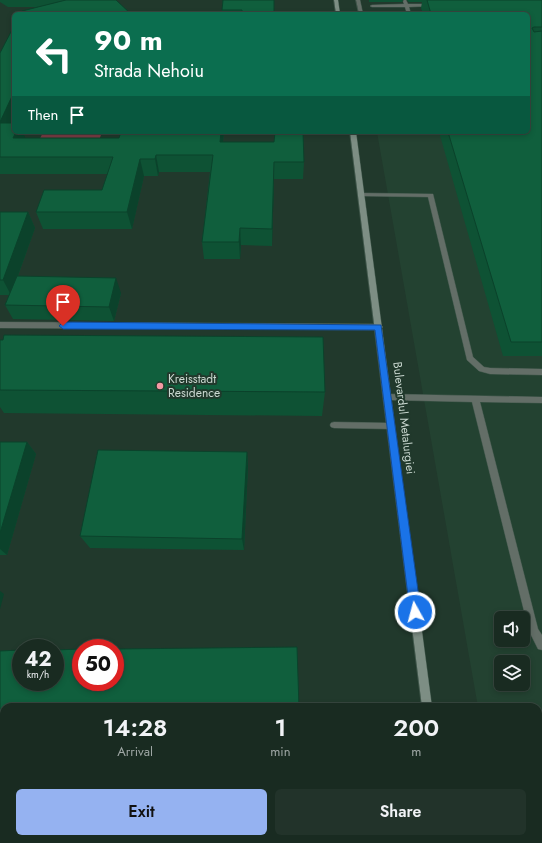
<!DOCTYPE html>
<html lang="en">
<head>
<meta charset="utf-8">
<style>
  body { margin:0; font-family:Jost,sans-serif; background:#22332a; color:#f1f3f6; height:100vh; display:flex; flex-direction:column; font-size:15px; white-space:nowrap }
  * { box-sizing:border-box; margin:0 }
  p { font-size:13px; color:#9fa7a5 }
  .icon { flex:none; width:22px; height:22px; fill:none; stroke:currentColor; stroke-width:2; stroke-linecap:round; stroke-linejoin:round }
  .map { position:relative; flex:1; overflow:hidden }
  .panel { position:absolute; left:0px; top:703px; width:542px; height:140px; display:flex; flex-direction:column; background:#192b21; border-radius:12px 12px 0 0; box-shadow:0 2px 6px #0003,0 0 0 1px #37473f }
  .panel>* { flex:none }
  .top-card { position:absolute; left:12px; top:12px; width:518px; height:122px; border-radius:6px; box-shadow:0 2px 6px #0003,0 0 0 1px #37473f; background:#0b6e4f; color:#fff; overflow:hidden }
  .fabs { position:absolute; left:494px; top:611px; display:grid; gap:8px }
  .fabs a { display:grid; place-items:center; width:36px; height:36px; border-radius:6px; background:#192b21; box-shadow:0 2px 6px #0003,0 0 0 1px #37473f; font-size:20px }
  .speed { position:absolute; left:12px; top:639px; display:flex; gap:8px; font-size:20px; font-weight:700; text-align:center }
  .speed>* { display:grid; place-content:center; width:52px; height:52px; border-radius:50%; background:#192b21; box-shadow:0 2px 6px #0003,0 0 0 1px #37473f; line-height:1 }
  .speed small { font-size:10px; font-weight:400 }
  .speed .limit { border:6px solid #d22; background:#fff; color:#111 }
  .pin { position:absolute; display:grid; place-items:center; width:34px; height:34px; color:#fff; margin:-41px -17px; border-radius:50% 50% 50% 0; rotate:-45deg; box-shadow:0 0 4px #0007 }
  .pin .icon { rotate:45deg }
  .me { position:absolute; width:44px; margin:-22px; rotate:353deg; stroke-linejoin:round; filter:drop-shadow(0 0 3px #0008) }
  .turn { display:flex; align-items:center; gap:14px; height:84px; padding:0 16px; font-size:18px }
  .turn .icon { width:52px; height:52px; stroke-width:2.5 }
  .turn b { display:block; font-size:28px; line-height:34px }
  .then { display:flex; align-items:center; height:38px; padding:0 16px; background:#0003; gap:8px; font-size:15px }
  .eta { display:flex; justify-content:space-evenly; align-items:center; height:68px; text-align:center }
  .eta b { font-size:24px; font-weight:600; line-height:28px }
  .primary-button { display:flex; gap:8px; margin-top:auto; padding:8px 16px }
  .primary-button a { flex:1; height:46px; border-radius:6px; background:#95b2f1; color:#111; font-size:16px; font-weight:600; line-height:46px; text-align:center }
  .primary-button a+a { background:#22332a; color:#f1f3f6 }
  .map>svg:first-child { display:block }
  .built { fill:#234231; fill-rule:evenodd }
  .green { fill:#7a3d45 }
  .lines { fill:none; stroke-linecap:round; stroke-linejoin:round }
  .service-casing { stroke:#3f564a; stroke-width:1 }
  .minor-casing { stroke:#3f564a; stroke-width:1 }
  .secondary-casing { stroke:#3f564a; stroke-width:1 }
  .service { fill:#636e67; fill-rule:evenodd }
  .minor { fill:#636e67; fill-rule:evenodd }
  .secondary { fill:#7d8e84; fill-rule:evenodd }
  .wall { fill:#0e5234 }
  .shaded-wall { fill:#0b422b }
  .building { fill:#105f3d; stroke:#0b422b }
  .route { fill:#1a73e8; stroke:#114b97 }
  .poi-dot { fill:#f49aa4; stroke:#21392c; stroke-width:1.5 }
  .labels { text-anchor:middle; dominant-baseline:central; stroke-width:4; stroke-linejoin:round; paint-order:stroke }
  .poi-label { font-size:12px; fill:#cad8d0; stroke:#21392c; text-anchor:start }
  .street-label { font-size:12px; fill:#cad8d0; stroke:#21392c }
</style>
</head>
<body>
<div class="map">
<svg width="542" height="843" viewBox="0 0 542 843">
  <rect width="100%" height="100%" fill="#21392c"/>
  <path class="built" d="M542,50V843H502L501,839H538V707H478L377,132H528ZM501,618H523V640H501ZM501,662H523V684H501Z"/>
  <polygon class="green" points="43,132 102,132 95,152 35,150"/>
  <g class="lines">
    <g class="service-casing">
      <g id="service">
        <polygon points="356,0 360,0 363,14 359,14"/>
        <polygon points="404,0 406,0 408,4 432,4 434,5 432,6 409,7 411,14 407,14 405,7 372,7 370,6 372,5 404,4 403,1"/>
        <polygon points="362,193 433,194 473,357 484,367 490,368 542,369 542,375 490,374 479,371 467,360 428,197 360,196 359,195"/>
        <polygon points="388,394 542,397 542,403 480,402 538,629 542,635 542,650 538,649 529,631 472,402 388,400 385,399 384,397 385,395"/>
        <polygon points="334,422 391,423 394,424 395,426 394,428 391,429 334,428 331,427 330,425 331,423"/>
      </g>
    </g>
    <g class="minor-casing">
      <polygon id="minor" points="0,322 379,324 383,327 379,330 0,328"/>
    </g>
    <g class="secondary-casing">
      <g id="secondary">
        <polygon points="334,0 338,0 340,14 336,14"/>
        <polygon points="350,132 356,132 432,707 422,707"/>
        <polygon points="437,839 449,839 450,843 438,843"/>
      </g>
    </g>
    <use href="#service" class="service"/>
    <use href="#minor" class="minor"/>
    <use href="#secondary" class="secondary"/>
  </g>
  <g class="wall">
    <polygon points="0,0 116,0 37,7 8,7 0,2"/>
    <polygon points="223,0 274,14 222,14 222,10"/>
    <polygon points="369,0 403,0 402,2 369,2"/>
    <polygon points="407,0 542,0 542,356 503,356 439,132 528,132 528,14 423,14 421,8 422,2 409,2"/>
    <polygon points="0,53 14,132 25,138 119,138 121,132 224,132 223,142 274,142 275,132 308,132 308,134 303,134 304,162 303,179 274,179 272,246 241,245 240,259 204,259 202,242 210,172 159,172 158,176 144,176 132,229 43,229 36,212 102,190 108,174 0,174"/>
    <polygon points="0,212 28,212 35,228 18,276 121,293 114,321 13,319 5,305 9,295 0,295"/>
    <polygon points="0,340 325,392 322,416 4,413 0,407"/>
    <polygon points="0,442 27,442 36,454 7,555 0,555"/>
    <polygon points="247,452 248,466 244,550 90,548 80,536"/>
    <polygon points="0,651 4,707 4,740 0,740"/>
  </g>
  <g class="shaded-wall">
    <polygon points="14,92 14,124 0,124 0,122"/>
    <polygon points="16,132 23,132 26,140 13,138"/>
    <polygon points="221,132 224,132 221,159 220,142"/>
    <polygon points="156,155 159,172 158,176 155,159"/>
    <polygon points="140,159 144,176 132,229 127,212"/>
    <polygon points="274,162 274,179 272,246 272,229"/>
    <polygon points="28,212 35,228 11,295 3,280"/>
    <polygon points="240,228 241,245 240,259 239,242"/>
    <polygon points="116,278 121,293 114,321 109,307"/>
    <polygon points="27,442 36,454 7,555 0,549 0,533"/>
    <polygon points="247,452 248,466 244,550 242,539"/>
    <polygon points="0,591 4,594 0,609"/>
  </g>
  <g class="building">
    <polygon points="66,0 116,0 131,14 20,14 22,11"/>
    <polygon points="223,0 274,0 274,14 242,14 242,10 222,10"/>
    <polygon points="427,0 542,0 542,27 534,27 532,28 534,32 542,31 542,342 511,342 448,132 528,132 528,14 431,14"/>
    <polygon points="14,26 14,92 0,122 0,53"/>
    <polygon points="0,123 14,123 14,132 16,132 13,138 119,138 121,132 221,132 220,142 274,142 275,132 303,132 304,162 274,162 272,229 240,228 239,242 202,242 213,155 156,155 155,159 140,159 127,212 36,212 44,190 102,190 113,157 0,157"/>
    <polygon points="0,212 28,212 3,280 0,280"/>
    <polygon points="17,276 116,278 109,307 5,305"/>
    <polygon points="4,335 323,337 325,392 0,390 0,340 3,340"/>
    <polygon points="0,442 27,442 0,533"/>
    <polygon points="98,450 247,452 242,539 80,536"/>
    <polygon points="297,647 299,707 4,707 4,738 0,738 0,651 21,650 21,682 55,682 55,650 81,649 81,682 115,682 115,649"/>
    <polygon points="170,839 269,839 269,843 169,843"/>
  </g>
  <polygon class="route" points="63,322 381,325 421,612 419,616 415,618 411,616 410,612 375,330 63,329 59,326"/>
  <circle class="poi-dot" cx="160" cy="386" r="4"/>
  <g class="labels">
    <g class="poi-label">
      <text x="168" y="379">Kreisstadt<tspan x="168" dy="14">Residence</tspan></text>
    </g>
    <g class="street-label">
      <text transform="translate(404 418) rotate(83)">Bulevardul Metalurgiei</text>
    </g>
  </g>
</svg>
<div class="fabs">
<a><svg class="icon" aria-label="sound" viewBox="0 0 24 24"><path d="M4 9h4l5-4v14l-5-4H4zM17 9q2 3 0 6"/></svg></a>
<a><svg class="icon" aria-label="layers" viewBox="0 0 24 24"><path d="M12 4l9 5-9 5-9-5zM3 14l9 5 9-5"/></svg></a>
</div>
<div class="speed"><div>42<small>km/h</small></div><div class="limit">50</div></div>
<div class="pin" style="left:63px;top:326px;background:#d93025"><svg class="icon" aria-label="arrive" viewBox="0 0 24 24"><path d="M6 21V4h12l-3 4 3 4H6"/></svg></div>
<svg class="me" style="left:415px;top:612px" viewBox="-20 -20 40 40"><circle r="17" fill="#1a73e8" stroke="#fff" stroke-width="3"/><path d="M0-11L8 9 0 5-8 9z" fill="#fff"/></svg>
<div class="top-card">
<div class="turn"><svg class="icon" aria-label="left" viewBox="0 0 24 24"><path d="M17 20v-9H6M10 6l-5 5 5 5"/></svg><div><b>90 m</b>Strada Nehoiu</div></div>
<div class="then">Then<svg class="icon" aria-label="arrive" viewBox="0 0 24 24"><path d="M6 21V4h12l-3 4 3 4H6"/></svg></div>
</div>
<section class="panel">
<div class="eta">
<div><b>14:28</b><p>Arrival</p></div>
<div><b>1</b><p>min</p></div>
<div><b>200</b><p>m</p></div>
</div>
<div class="primary-button"><a>Exit</a><a>Share</a></div>
</section>
</div>
</body>
</html>
